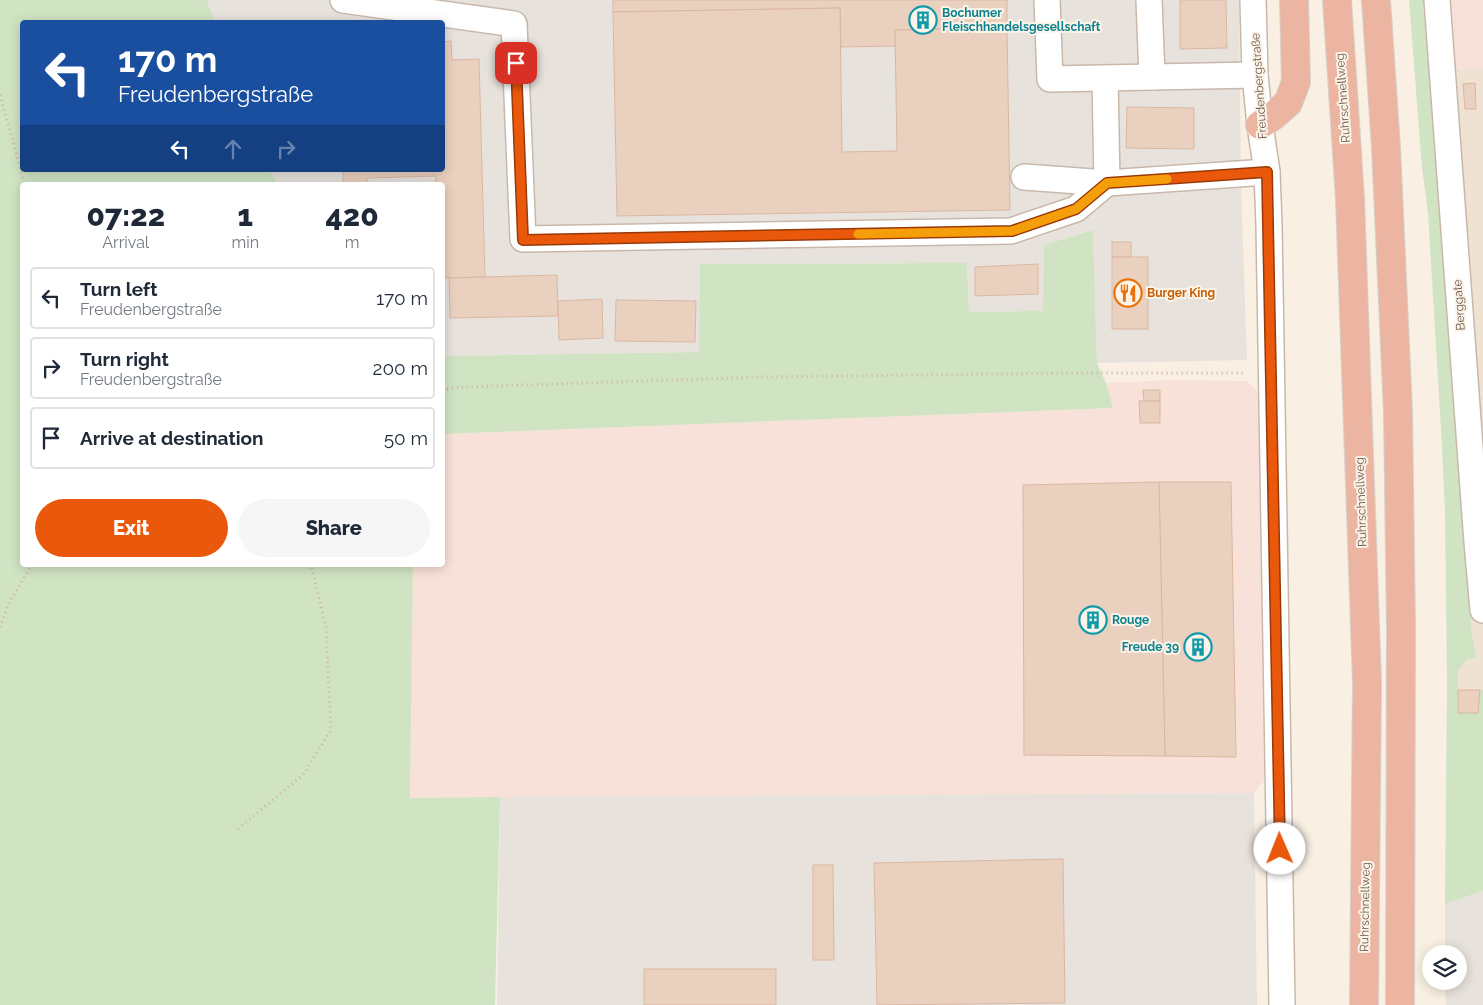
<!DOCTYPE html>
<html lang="en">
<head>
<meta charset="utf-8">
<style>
  body { margin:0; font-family:Raleway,sans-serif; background:#f6f6f7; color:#1f2937; height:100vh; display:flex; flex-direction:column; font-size:19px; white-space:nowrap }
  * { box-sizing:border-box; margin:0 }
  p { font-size:16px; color:#747a83 }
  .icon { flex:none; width:28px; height:28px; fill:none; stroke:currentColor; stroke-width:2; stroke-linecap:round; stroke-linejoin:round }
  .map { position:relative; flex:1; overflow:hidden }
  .panel { position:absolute; left:20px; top:182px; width:425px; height:385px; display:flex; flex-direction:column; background:#fff; border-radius:5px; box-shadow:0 2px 12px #0003 }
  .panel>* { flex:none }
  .hud { position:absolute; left:20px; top:20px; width:425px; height:152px; border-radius:5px; box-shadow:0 2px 12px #0003; background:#1a4fa0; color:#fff; overflow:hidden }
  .tools { position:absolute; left:1422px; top:945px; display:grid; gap:10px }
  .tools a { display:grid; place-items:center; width:45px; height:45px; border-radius:50%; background:#fff; box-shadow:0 2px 12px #0003; font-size:25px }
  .pin { position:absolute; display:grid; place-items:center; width:42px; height:42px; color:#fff; margin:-21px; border-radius:10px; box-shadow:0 2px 8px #0006 }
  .me { position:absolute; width:55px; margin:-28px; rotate:359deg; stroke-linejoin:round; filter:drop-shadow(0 0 4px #0008) }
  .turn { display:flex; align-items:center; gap:18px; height:105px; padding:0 15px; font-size:22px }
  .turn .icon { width:65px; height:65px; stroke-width:2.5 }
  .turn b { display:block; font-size:35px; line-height:42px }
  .lanes { display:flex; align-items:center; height:48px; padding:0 15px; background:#0003; justify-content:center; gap:25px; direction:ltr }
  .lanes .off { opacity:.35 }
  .eta { display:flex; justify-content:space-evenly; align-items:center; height:85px; text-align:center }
  .eta b { font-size:30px; font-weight:800; line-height:35px }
  .primary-button { display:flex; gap:10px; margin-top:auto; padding:10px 15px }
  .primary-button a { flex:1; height:58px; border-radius:30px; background:#ea580c; color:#fff; font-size:20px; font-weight:800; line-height:58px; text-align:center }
  .primary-button a+a { background:#f6f6f7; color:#1f2937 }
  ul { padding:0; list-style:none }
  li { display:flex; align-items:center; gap:15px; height:62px; margin:0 10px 8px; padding:0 5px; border:2px solid #e0e1e3; border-radius:5px }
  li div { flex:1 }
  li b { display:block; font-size:19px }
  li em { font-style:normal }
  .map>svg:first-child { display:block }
  .residential { fill:#efe2d2 }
  .commercial { fill:#f8e1d8 }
  .industrial { fill:#e8e2dd }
  .green { fill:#d0e4c3 }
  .building { fill:#ead0be; stroke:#dbb7a1 }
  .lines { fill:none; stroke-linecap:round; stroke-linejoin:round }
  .minor-casing { stroke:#c8b8ab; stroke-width:28 }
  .highway-casing { stroke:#d6d0cd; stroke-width:30 }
  .path { stroke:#cfb3a2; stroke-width:3; stroke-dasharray:1 4; stroke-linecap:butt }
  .minor { stroke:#fff; stroke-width:25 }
  .highway { stroke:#ebb5a1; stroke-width:28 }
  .route-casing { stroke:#983908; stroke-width:12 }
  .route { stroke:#ea580c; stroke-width:9 }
  .slow { stroke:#f59e0b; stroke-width:9 }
  .labels { text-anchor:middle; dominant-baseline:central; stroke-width:4; stroke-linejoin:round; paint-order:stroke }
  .culture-label { font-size:12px; font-weight:bold; fill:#0d838f; stroke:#fcf4e8; text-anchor:start }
  .street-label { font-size:12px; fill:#6d584c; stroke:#fcf4e8 }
  .food-label { font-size:12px; font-weight:bold; fill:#c56008; stroke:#fcf4e8; text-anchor:start }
</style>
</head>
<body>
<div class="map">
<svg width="1483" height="1005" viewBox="0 0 1483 1005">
  <rect width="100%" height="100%" fill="#f9f0e3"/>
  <polygon class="residential" points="1483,68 1483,690 1480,691 1478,713 1458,713 1458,671 1467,660 1476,658 1472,633 1451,349 1429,70"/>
  <g class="commercial">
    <polygon points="1423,0 1483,0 1483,68 1429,70"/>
    <polygon points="1173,380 1247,381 1258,392 1264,781 1254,793 410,798 413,565 442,565 443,434 1113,408 1106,383"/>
  </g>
  <g class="industrial">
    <polygon points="207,0 1239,0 1241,189 1247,360 1097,363 1093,230 1045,245 1043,311 969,312 967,263 700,264 700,352 443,356 442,185 279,185 269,170 442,170 442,22 215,22"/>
    <polygon points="1254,793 1257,1005 497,1005 500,797"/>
    <polygon points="1483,891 1483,1005 1446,1005 1445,981 1459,981 1459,954 1445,954 1445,904"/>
  </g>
  <g class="green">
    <polygon points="0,0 207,0 215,22 22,22 22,170 269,170 279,185 22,185 22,565 413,565 410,798 500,797 495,1005 0,1005"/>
    <polygon points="1409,0 1423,0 1451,349 1472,633 1476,658 1467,660 1458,671 1458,712 1478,713 1480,690 1483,690 1483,891 1445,904 1447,683 1445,511 1441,429 1428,213 1422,168"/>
    <polygon points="1093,230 1097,363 1106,383 1113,408 443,434 443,356 699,352 700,264 967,263 969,312 1043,311 1044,245"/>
  </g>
  <g class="building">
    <polygon points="613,0 1007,0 1007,28 895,30 896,46 841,47 840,8 613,12"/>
    <polygon points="1180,0 1226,0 1227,48 1180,49"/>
    <polygon points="840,8 842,152 897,151 895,30 1007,28 1010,210 617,216 613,12"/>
    <polygon points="451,41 452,60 479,59 485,277 442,278 442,185 436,185 436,176 367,178 367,185 343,185 343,170 442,170 442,42"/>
    <polygon points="1475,83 1476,109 1465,109 1463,84"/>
    <polygon points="1127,107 1194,108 1194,149 1126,148"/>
    <rect x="1112" y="242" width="19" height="15"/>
    <rect x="1112" y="257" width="36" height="72"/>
    <polygon points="1038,264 1038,294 975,296 975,267"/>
    <polygon points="557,275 558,316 450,318 449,278"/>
    <polygon points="602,299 603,338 559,340 558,301"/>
    <polygon points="616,300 696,301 695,342 615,341"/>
    <polygon points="1143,390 1160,390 1160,401 1144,401"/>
    <polygon points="1139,401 1160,401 1160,423 1140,423"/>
    <polygon points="1159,482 1231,482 1236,757 1165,756"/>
    <polygon points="1159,482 1165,756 1024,755 1023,485"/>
    <polygon points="1458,690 1480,690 1478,713 1458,713"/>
    <polygon points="1063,859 1065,1003 877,1005 874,863"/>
    <polygon points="813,865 833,865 834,960 813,960"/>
    <rect x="644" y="969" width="132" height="36"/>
  </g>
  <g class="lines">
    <g class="minor-casing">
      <g id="minor">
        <polyline points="343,0 514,24 523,239 1011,231 1076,209 1107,183 1267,172"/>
        <polyline points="1047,0 1050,79 1255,75"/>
        <polyline points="1149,0 1152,77"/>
        <polyline points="1253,0 1255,75 1260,125 1267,172 1269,225 1282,1005"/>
        <polyline points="1437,0 1477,542 1483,610"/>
        <polyline points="1024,177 1107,183 1105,78"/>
      </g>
    </g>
    <g class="highway-casing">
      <g id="highway">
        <polyline points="1337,0 1350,199 1367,683 1364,1005"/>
        <polyline points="1376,0 1386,147 1398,412 1401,628 1400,1005"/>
        <polyline points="1260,125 1273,116 1288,103 1296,82 1294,0"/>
      </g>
    </g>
    <g class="path">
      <polyline points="0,95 25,185"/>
      <polyline points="442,390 463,387 764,377 1075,373 1246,373"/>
      <polyline points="0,627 10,601 32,565"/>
      <polyline points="238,829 303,775 331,730 326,627 311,565"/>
    </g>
    <use href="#minor" class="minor"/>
    <use href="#highway" class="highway"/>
  </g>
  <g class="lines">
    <g class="route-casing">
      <polyline id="route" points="516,63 523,240 1012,231 1076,209 1107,183 1267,172 1280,849"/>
    </g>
    <use href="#route" class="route"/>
    <polyline class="slow" points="858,234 1012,231 1076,209 1107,183 1167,179"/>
  </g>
  <defs>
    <g id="building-ring" transform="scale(1.4375)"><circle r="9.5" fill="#fcf4e8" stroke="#0f9aa8" stroke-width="1.5"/><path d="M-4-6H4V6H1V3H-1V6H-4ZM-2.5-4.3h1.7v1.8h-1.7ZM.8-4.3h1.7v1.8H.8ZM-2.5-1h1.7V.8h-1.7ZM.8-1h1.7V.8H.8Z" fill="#0f9aa8"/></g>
    <g id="restaurant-ring" transform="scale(1.4375)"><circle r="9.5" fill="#fcf4e8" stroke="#e8710a" stroke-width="1.5"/><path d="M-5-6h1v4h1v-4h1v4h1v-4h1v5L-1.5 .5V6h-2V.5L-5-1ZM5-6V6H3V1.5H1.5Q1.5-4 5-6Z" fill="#e8710a"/></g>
  </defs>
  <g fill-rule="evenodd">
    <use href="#building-ring" x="923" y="20"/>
    <use href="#restaurant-ring" x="1128" y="293"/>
    <use href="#building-ring" x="1093" y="620"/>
    <use href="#building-ring" x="1198" y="647"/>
  </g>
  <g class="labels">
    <g class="culture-label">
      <text x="942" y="13">Bochumer<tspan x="942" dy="14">Fleischhandelsgesellschaft</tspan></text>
      <text x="1112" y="620">Rouge</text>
      <text x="1179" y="647" text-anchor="end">Freude 39</text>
    </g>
    <g class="street-label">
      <text transform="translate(1259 86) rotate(-94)">Freudenbergstraße</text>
      <text transform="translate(1343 98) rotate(-94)">Ruhrschnellweg</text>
      <text transform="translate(1459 305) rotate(-94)">Berggate</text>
      <text transform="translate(1361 502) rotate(-92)">Ruhrschnellweg</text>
      <text transform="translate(1365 907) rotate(-89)">Ruhrschnellweg</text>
    </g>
    <g class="food-label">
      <text x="1147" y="293">Burger King</text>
    </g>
  </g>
</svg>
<div class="tools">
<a><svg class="icon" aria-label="layers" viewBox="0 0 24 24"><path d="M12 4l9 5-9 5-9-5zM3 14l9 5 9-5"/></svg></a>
</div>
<div class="pin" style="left:516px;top:63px;background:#d93025"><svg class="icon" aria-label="arrive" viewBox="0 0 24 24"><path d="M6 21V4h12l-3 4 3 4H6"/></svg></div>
<svg class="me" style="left:1280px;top:849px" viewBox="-20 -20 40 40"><circle r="19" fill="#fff"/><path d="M0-13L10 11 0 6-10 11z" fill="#ea580c"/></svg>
<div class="hud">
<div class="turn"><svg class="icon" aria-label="left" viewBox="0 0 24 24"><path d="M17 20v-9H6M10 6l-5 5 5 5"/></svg><div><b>170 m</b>Freudenbergstraße</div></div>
<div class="lanes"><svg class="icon" aria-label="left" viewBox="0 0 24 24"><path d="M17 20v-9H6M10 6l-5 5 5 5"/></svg><svg class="icon off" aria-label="ahead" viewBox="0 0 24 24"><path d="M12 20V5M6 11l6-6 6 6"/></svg><svg class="icon off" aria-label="right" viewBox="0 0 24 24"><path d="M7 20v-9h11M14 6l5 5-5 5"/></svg></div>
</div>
<section class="panel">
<div class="eta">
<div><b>07:22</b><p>Arrival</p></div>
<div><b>1</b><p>min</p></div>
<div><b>420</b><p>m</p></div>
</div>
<ul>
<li><svg class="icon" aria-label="left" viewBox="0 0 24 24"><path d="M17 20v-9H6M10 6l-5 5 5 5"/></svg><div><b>Turn left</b><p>Freudenbergstraße</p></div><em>170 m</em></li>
<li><svg class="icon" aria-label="right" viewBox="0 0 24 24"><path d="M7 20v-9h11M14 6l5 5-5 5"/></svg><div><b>Turn right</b><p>Freudenbergstraße</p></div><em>200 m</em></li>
<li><svg class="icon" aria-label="arrive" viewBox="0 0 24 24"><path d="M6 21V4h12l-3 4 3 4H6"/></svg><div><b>Arrive at destination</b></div><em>50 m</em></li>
</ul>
<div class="primary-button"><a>Exit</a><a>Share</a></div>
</section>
</div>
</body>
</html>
